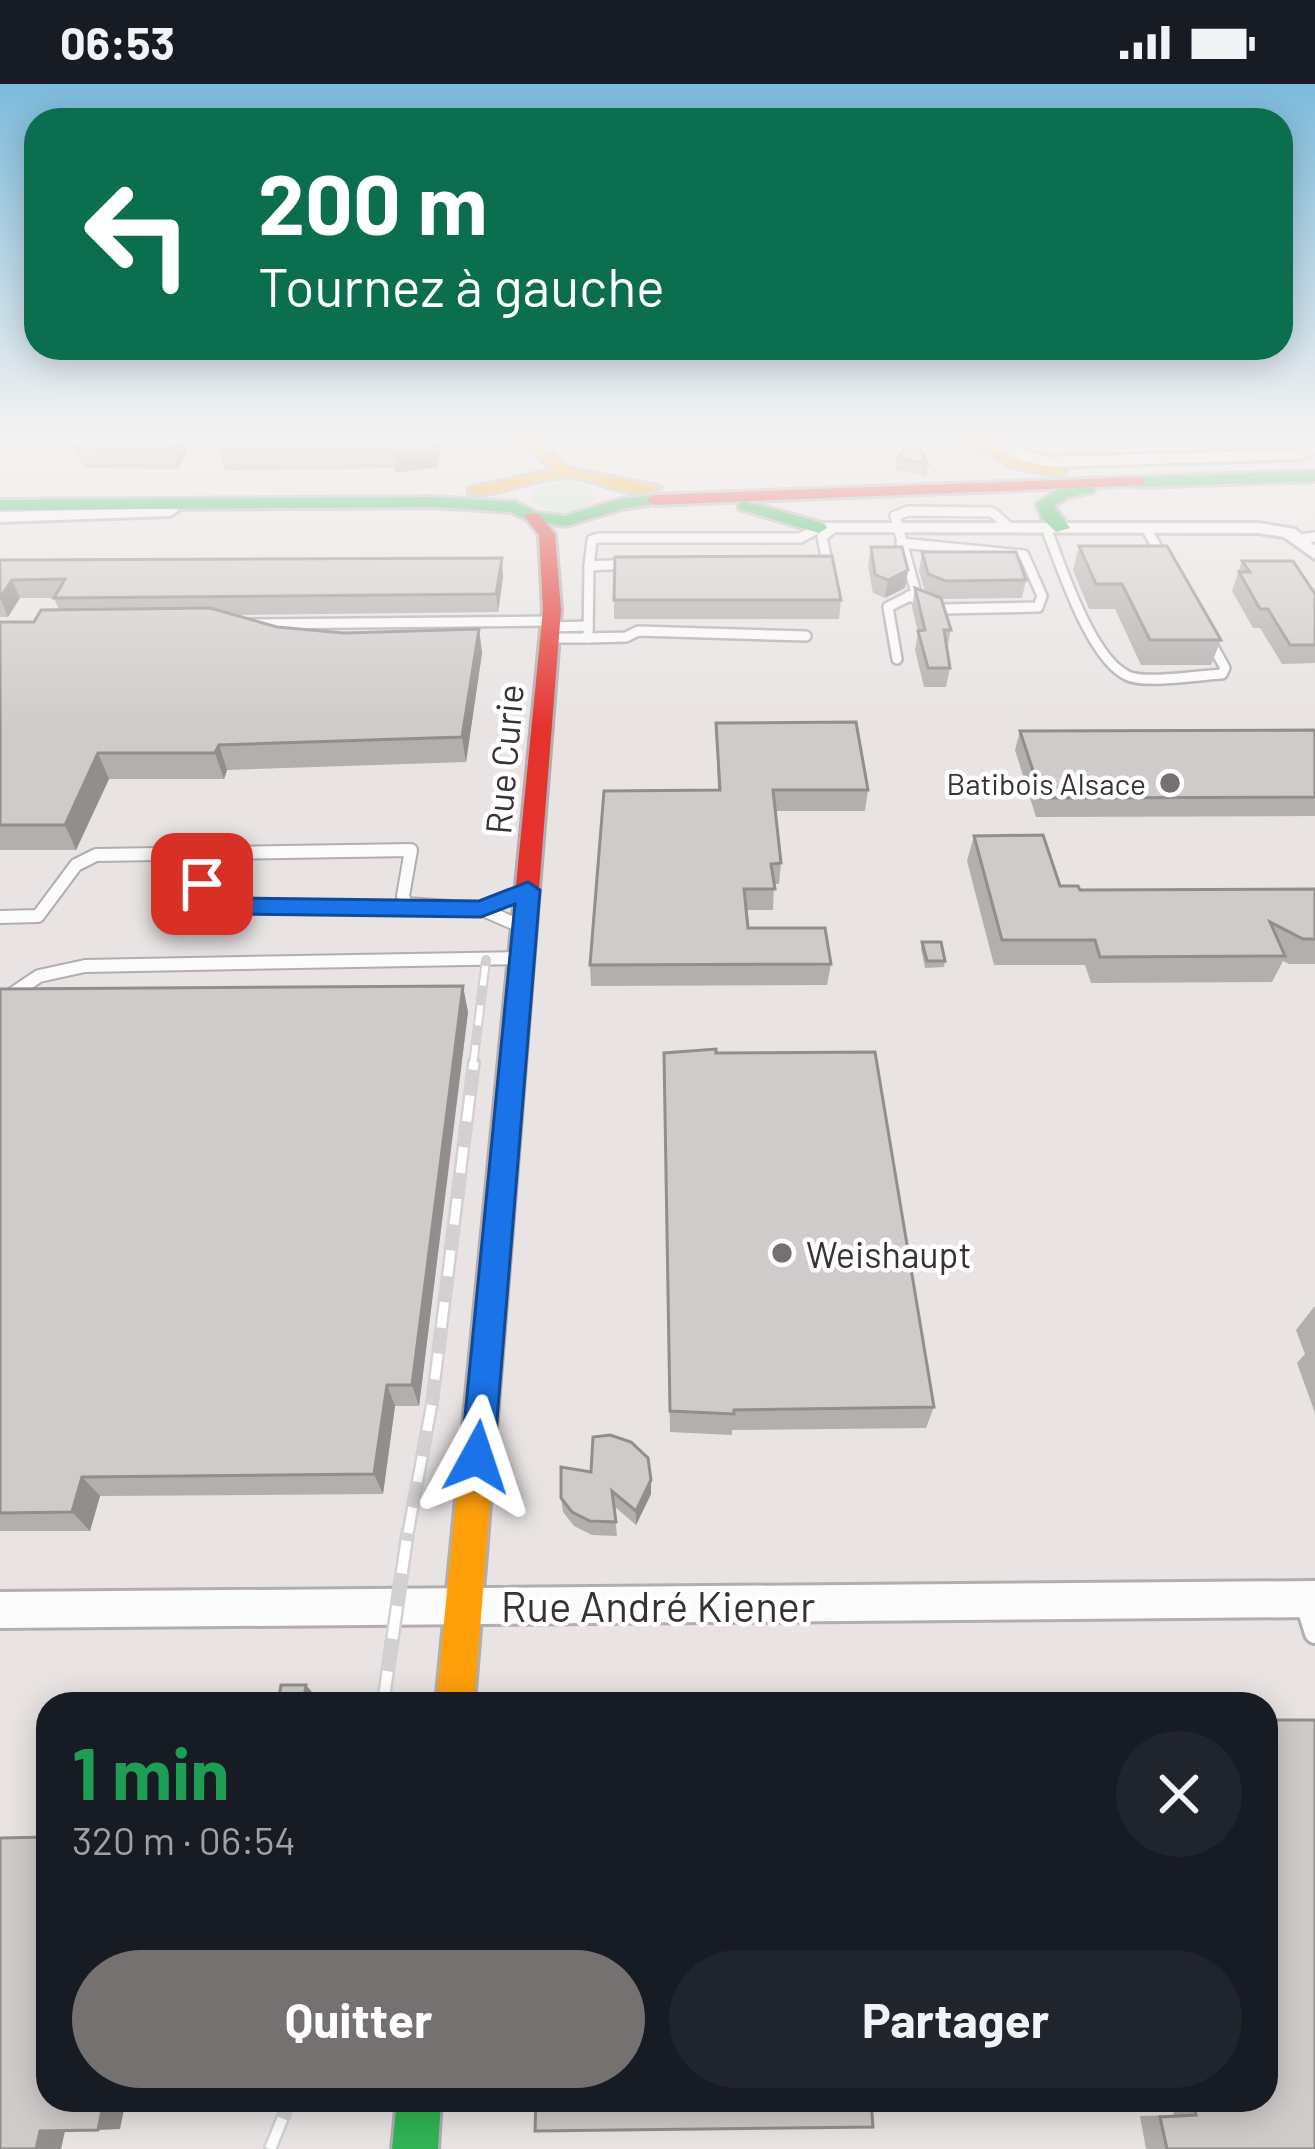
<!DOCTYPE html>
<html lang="fr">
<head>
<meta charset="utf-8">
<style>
  body { margin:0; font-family:Barlow,sans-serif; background:#20242c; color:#f1f3f6; height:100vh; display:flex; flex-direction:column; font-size:45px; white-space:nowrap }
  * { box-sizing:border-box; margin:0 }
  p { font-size:39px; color:#9ea1a6 }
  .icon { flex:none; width:66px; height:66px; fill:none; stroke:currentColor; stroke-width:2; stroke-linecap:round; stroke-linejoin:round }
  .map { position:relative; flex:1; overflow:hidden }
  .panel { position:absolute; left:36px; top:1608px; width:1242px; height:420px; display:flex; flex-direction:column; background:#171b24; border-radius:36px; box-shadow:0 6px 30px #0003 }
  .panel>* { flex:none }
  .hud { position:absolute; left:24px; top:24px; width:1269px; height:252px; border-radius:36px; box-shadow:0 6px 30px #0003; background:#0b6e4f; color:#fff; overflow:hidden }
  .pin { position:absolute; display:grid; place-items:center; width:102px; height:102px; color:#fff; margin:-51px; border-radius:24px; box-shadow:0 6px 18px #0006 }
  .me { position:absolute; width:132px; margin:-66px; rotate:5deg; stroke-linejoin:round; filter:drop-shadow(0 0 9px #0008) }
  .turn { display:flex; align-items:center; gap:42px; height:252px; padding:0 36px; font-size:54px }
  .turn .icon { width:156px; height:156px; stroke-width:2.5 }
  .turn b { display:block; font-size:84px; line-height:102px }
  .round { display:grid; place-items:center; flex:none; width:126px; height:126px; border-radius:63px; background:#20242c }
  .headline { display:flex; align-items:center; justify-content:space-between; height:204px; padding:0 36px }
  h1 { font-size:72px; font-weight:700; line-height:90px; color:#1e9e55 }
  .cta { display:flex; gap:24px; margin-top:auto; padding:24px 36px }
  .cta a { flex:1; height:138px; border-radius:72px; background:#757170; color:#fff; font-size:48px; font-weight:700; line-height:138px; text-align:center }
  .cta a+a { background:#20242c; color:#f1f3f6 }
  .status { display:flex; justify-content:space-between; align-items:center; height:84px; padding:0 60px; background:#171b24; direction:ltr }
  .status svg { height:33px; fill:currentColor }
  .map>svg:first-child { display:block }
  .green { fill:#c7e2c7 }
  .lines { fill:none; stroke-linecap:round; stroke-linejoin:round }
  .lane-far2-casing { stroke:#b1aead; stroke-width:14 }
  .lane-far1-casing { stroke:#b1aead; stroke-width:16 }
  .lane-casing { stroke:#b1aead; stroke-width:26 }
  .street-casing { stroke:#b1aead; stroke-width:6 }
  .fast-casing { stroke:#b1aead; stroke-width:6 }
  .slow-casing { stroke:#b1aead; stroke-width:6 }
  .jam-casing { stroke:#b1aead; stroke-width:6 }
  .lane-far2 { stroke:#fcfbfb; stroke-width:9 }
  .lane-far1 { stroke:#fcfbfb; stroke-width:12 }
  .lane { stroke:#fcfbfb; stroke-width:20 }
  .street { fill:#fcfbfb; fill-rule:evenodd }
  .fast { fill:#30b455; fill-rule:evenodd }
  .slow { fill:#ff9f0a; fill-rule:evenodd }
  .jam { fill:#e5322d; fill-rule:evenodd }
  .rail-far2-casing { stroke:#d2d0d0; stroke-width:10 }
  .rail-far1-casing { stroke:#d2d0d0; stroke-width:14 }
  .rail-casing { stroke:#d2d0d0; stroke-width:15 }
  .rail-far2 { stroke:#fff; stroke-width:6; stroke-dasharray:20; stroke-linecap:butt }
  .rail-far1 { stroke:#fff; stroke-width:9; stroke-dasharray:26; stroke-linecap:butt }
  .rail { stroke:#fff; stroke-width:10; stroke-dasharray:33; stroke-linecap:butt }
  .wall { fill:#b2afae }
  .shaded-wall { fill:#918e8d }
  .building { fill:#cfcbca; stroke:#918e8d; stroke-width:3 }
  .route { fill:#1a73e8; stroke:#114b97; stroke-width:3 }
  .poi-dot { fill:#757170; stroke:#fff; stroke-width:4.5 }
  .labels { text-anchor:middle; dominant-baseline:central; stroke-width:9; stroke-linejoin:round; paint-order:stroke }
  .far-poi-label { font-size:30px; fill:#363332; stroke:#fff; text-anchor:end }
  .street-label { font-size:36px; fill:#363332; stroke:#fff }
  .poi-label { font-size:36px; fill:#363332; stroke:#fff; text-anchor:start }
  .near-street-label { font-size:42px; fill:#363332; stroke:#fff }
</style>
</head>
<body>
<div class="status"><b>06:53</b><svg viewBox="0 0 49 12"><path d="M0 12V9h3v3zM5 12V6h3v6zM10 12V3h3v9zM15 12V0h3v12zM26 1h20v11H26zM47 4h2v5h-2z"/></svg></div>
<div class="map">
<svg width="1315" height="2065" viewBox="0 0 1315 2065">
  <rect width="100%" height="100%" fill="#e9e4e3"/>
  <path class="green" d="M565,397L585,400L596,414C579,431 548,433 531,415L536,404Z"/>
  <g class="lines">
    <g class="lane-far2-casing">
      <g id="lane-far2">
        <path d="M1046,444C1061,481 1090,575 1128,592C1146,600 1200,591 1222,590L1225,584L1208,553"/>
        <polyline points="1146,444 1164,476"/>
        <polyline points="1300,455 1315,453"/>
        <polyline points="901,459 1024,471 1042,512 1038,523 942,525 909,512"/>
        <polyline points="589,482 592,456 599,454 800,454 819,444"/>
        <polyline points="821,482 828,482 822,453 832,445"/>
        <polyline points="251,540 551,537"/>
        <polyline points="551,543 588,542"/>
        <polyline points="550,554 588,554 589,482 631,480"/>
        <polyline points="588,554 626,553 638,547 806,552"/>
        <polyline points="897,575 888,523 916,509 895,432 908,427 992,428 1009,443"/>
      </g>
    </g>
    <g class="lane-far1-casing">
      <g id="lane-far1">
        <polyline points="211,766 202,799 206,812 228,822 416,824"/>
        <polyline points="481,825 526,806"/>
        <polyline points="0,833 38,832 76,781 96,771 411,766 403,812 406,820 481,825 520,842"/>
        <polyline points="0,918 39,892 85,882 517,874"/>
      </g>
    </g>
    <g class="lane-casing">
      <polyline id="lane" points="1306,1520 1315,1549"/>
    </g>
    <g class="street-casing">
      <g id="street">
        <polygon points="545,355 564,355 543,368 533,368 533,362"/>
        <path d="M988,355C1009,355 1026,368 1048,373L1298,366L1315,357V368L1301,375L1048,383L1010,373Z"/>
        <polygon points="176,424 178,427 170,432 0,438 0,428"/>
        <polygon points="819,439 1258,439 1295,445 1315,462 1315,475 1284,453 1258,449 813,448 811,444"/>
        <polygon points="1315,1497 1315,1533 0,1544 0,1508"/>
      </g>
    </g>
    <g class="fast-casing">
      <g id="fast">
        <polygon points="1315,387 1315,397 1138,403 1130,398 1138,393"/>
        <polygon points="1087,400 1095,405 1093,408 1068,413 1054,422 1070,444 1056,448 1042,434 1037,420 1057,406"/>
        <polygon points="654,411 660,413 660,419 622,425 566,442 527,436 511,428 434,423 0,426 0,416 434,413 515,418 537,429 565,432 620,415"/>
        <polygon points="745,417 825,440 827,444 819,449 739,425 739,419"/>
        <polygon points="397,2016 441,2016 438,2065 392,2065"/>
      </g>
    </g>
    <g class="slow-casing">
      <g id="slow">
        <path d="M517,355H533L569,384L661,403C634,420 599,395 571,393C537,392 503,413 469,410V404L553,386Z"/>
        <polygon points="962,355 981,355 1021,376 1067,387 1059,392 1012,383"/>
        <polygon points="506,1035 516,1038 520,1046 474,1620 436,1620 492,1046 496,1038"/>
      </g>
    </g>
    <g class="jam-casing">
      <g id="jam">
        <polygon points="1138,393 1144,395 1144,401 654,421 646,416 654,411"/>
        <polygon points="527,430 539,430 555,450 561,526 520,1046 516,1054 496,1054 492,1046 543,526 539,451 525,433"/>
      </g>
    </g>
    <use href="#lane-far2" class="lane-far2"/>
    <use href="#lane-far1" class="lane-far1"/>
    <use href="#lane" class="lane"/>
    <use href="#street" class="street"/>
    <use href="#fast" class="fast"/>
    <use href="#slow" class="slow"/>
    <use href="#jam" class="jam"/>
    <g class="rail-far2-casing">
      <polyline id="rail-far2" points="473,981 486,876"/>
    </g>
    <g class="rail-far1-casing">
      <polyline id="rail-far1" points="408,1449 432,1319 474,978"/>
    </g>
    <g class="rail-casing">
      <g id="rail">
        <polyline points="383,1620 408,1446"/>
        <polyline points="270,2065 290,2016"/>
      </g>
    </g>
    <use href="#rail-far2" class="rail-far2"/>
    <use href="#rail-far1" class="rail-far1"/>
    <use href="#rail" class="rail"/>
  </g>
  <g class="wall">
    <polygon points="80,355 193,355 178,385 83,384 76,364 81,358"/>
    <polygon points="443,355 438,383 396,389 395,384 225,387 219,367"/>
    <polygon points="897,374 928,380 926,392 895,386"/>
    <polygon points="1079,462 1221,556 1211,581 1141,581 1115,525 1089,525 1073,486"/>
    <polygon points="871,463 908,486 905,504 885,514 873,509 868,482"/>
    <polygon points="922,468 1026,496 1022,514 941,515 951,546 947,565 950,584 946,603 924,603 915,566 918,548 912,523 915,504 925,508 919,487"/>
    <polygon points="0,476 503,493 498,528 234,531 277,543 344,549 479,545 482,569 466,678 227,686 224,695 109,695 76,766 0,766 0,538 34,538 59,526 54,514 20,514 8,533 0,533"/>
    <polygon points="1242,477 1315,510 1315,579 1282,580 1260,544 1253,544 1232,507"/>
    <polygon points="614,516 841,516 839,535 614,535"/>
    <polygon points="716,639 868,706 865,727 775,727 781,779 779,800 774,800 773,826 746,826 748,844 831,880 827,901 591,902 590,881 718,706"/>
    <polygon points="1315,646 1315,732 1036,733 1015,666 1020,647"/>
    <polygon points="974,752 1060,802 1080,806 1315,805 1315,880 1289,880 1283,877 1272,898 1091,899 1085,881 994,881 967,777"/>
    <polygon points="922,858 945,877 944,883 925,884 921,865"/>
    <polygon points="0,905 468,928 419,1322 395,1322 383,1410 100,1412 90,1447 0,1447"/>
    <polygon points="664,969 716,969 934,1323 926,1344 732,1346 732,1351 670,1348"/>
    <polygon points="1314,1223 1315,1223 1315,1329 1297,1279 1305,1270 1296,1246"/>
    <polygon points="561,1383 651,1410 636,1441 614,1422 617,1452 592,1451 574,1442 563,1428 561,1414"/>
    <polygon points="1171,2016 1266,2016 1315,2065 1146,2065 1140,2032 1174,2031"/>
  </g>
  <g class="shaded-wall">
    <polygon points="178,355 193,355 178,385 172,365"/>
    <polygon points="437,355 443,355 438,383 396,389 393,369"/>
    <polygon points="502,474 503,493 498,528 496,510"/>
    <polygon points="908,486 905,504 885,514 888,496"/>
    <polygon points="12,496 20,514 8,533 0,514"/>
    <polygon points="479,545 482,569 466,678 462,653"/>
    <polygon points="219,661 227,686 224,695 215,669"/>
    <polygon points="98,669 109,695 76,766 65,741"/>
    <polygon points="463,902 468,928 419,1322 412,1301"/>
    <polygon points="387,1301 395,1322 383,1410 374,1390"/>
    <polygon points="82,1393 100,1412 90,1447 72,1428"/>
    <polygon points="651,1396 651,1410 636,1441 636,1427"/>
    <polygon points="306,1601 312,1608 310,1620 303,1620"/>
    <polygon points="104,2016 126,2016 120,2045 98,2046"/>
    <polygon points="40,2047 65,2047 61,2065 36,2065"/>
  </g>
  <g class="building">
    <polygon points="83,355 178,355 172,365 76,364"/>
    <polygon points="224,355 437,355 436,363 393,369 394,364 219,367"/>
    <polygon points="911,355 915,355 928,380 897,374"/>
    <polygon points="1079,462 1167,462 1221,556 1150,556 1122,500 1096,500"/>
    <polygon points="871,463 902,463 908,486 888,496 875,491"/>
    <polygon points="922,468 1016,468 1026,496 946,497 928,490"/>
    <polygon points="832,472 841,516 614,516 615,473"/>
    <polygon points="502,474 496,510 54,514 65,495 12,496 0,514 0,476"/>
    <polygon points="1242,477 1293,477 1315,510 1315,561 1290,561 1268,525 1260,525 1239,488 1250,488"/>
    <polygon points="915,504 941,514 951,546 944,546 950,584 928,584 918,547 925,546"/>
    <polygon points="210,524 277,543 344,549 479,545 462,653 219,661 215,669 98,669 65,741 0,741 0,538 34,538 41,526"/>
    <polygon points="856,638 868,706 773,706 781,779 771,780 775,805 744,805 748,844 825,844 831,880 590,881 604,707 720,706 716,639"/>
    <polygon points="1315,646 1315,713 1042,714 1020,647"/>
    <polygon points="1043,751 1060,802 1078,802 1080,806 1315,805 1315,855 1303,855 1270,838 1285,872 1100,873 1095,856 1002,856 974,752"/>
    <polygon points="922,858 941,858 945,877 927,877"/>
    <polygon points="463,902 412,1301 387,1301 374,1390 82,1393 72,1428 0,1429 0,905"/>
    <polygon points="716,965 716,969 875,968 934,1323 734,1326 734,1330 670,1327 664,969"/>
    <polygon points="610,1351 631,1358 648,1374 651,1396 636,1427 612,1407 616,1438 590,1437 572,1428 561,1414 561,1383 591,1388 593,1353"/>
    <polygon points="281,1601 306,1601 303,1620 278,1620"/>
    <polygon points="1266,1636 1315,1636 1315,2065 1167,2065 1160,2033 1196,2031 1192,2016 1266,2016"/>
    <polygon points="48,1753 48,2016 104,2016 98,2046 40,2047 36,2065 0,2065 0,1754"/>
    <polygon points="536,2016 871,2016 873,2043 535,2047"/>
  </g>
  <linearGradient id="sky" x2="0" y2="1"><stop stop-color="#7cbbdc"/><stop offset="0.55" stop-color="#f5f3f2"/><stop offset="1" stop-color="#f5f3f2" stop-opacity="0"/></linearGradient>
  <rect width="1315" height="644" fill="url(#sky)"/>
  <polygon class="route" points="202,792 210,794 216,808 231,814 479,817 528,798 540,806 494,1373 489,1384 477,1389 465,1384 461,1373 515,820 481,833 227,830 198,818 190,800"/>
  <g class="poi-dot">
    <circle cx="1170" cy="699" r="12"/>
    <circle cx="782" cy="1169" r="12"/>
  </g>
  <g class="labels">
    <g class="far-poi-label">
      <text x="1146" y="699">Batibois Alsace</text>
    </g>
    <g class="street-label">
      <text transform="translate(503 675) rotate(-85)">Rue Curie</text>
    </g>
    <g class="poi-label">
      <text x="806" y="1169">Weishaupt</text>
    </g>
    <g class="near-street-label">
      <text x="658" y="1521">Rue André Kiener</text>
    </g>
  </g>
</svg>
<div class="pin" style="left:202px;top:800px;background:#d93025"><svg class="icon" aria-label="arrive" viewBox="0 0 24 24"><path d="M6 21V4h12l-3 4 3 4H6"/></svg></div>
<svg class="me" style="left:477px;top:1373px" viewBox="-20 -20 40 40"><path d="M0-17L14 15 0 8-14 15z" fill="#1a73e8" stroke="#fff" stroke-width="4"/></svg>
<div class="hud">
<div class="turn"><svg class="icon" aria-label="left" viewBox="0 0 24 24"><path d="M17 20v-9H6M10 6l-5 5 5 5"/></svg><div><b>200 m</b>Tournez à gauche</div></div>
</div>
<section class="panel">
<div class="headline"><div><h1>1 min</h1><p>320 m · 06:54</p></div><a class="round"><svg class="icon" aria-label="close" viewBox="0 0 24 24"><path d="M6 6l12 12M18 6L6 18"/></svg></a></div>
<div class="cta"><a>Quitter</a><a>Partager</a></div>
</section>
</div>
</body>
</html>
